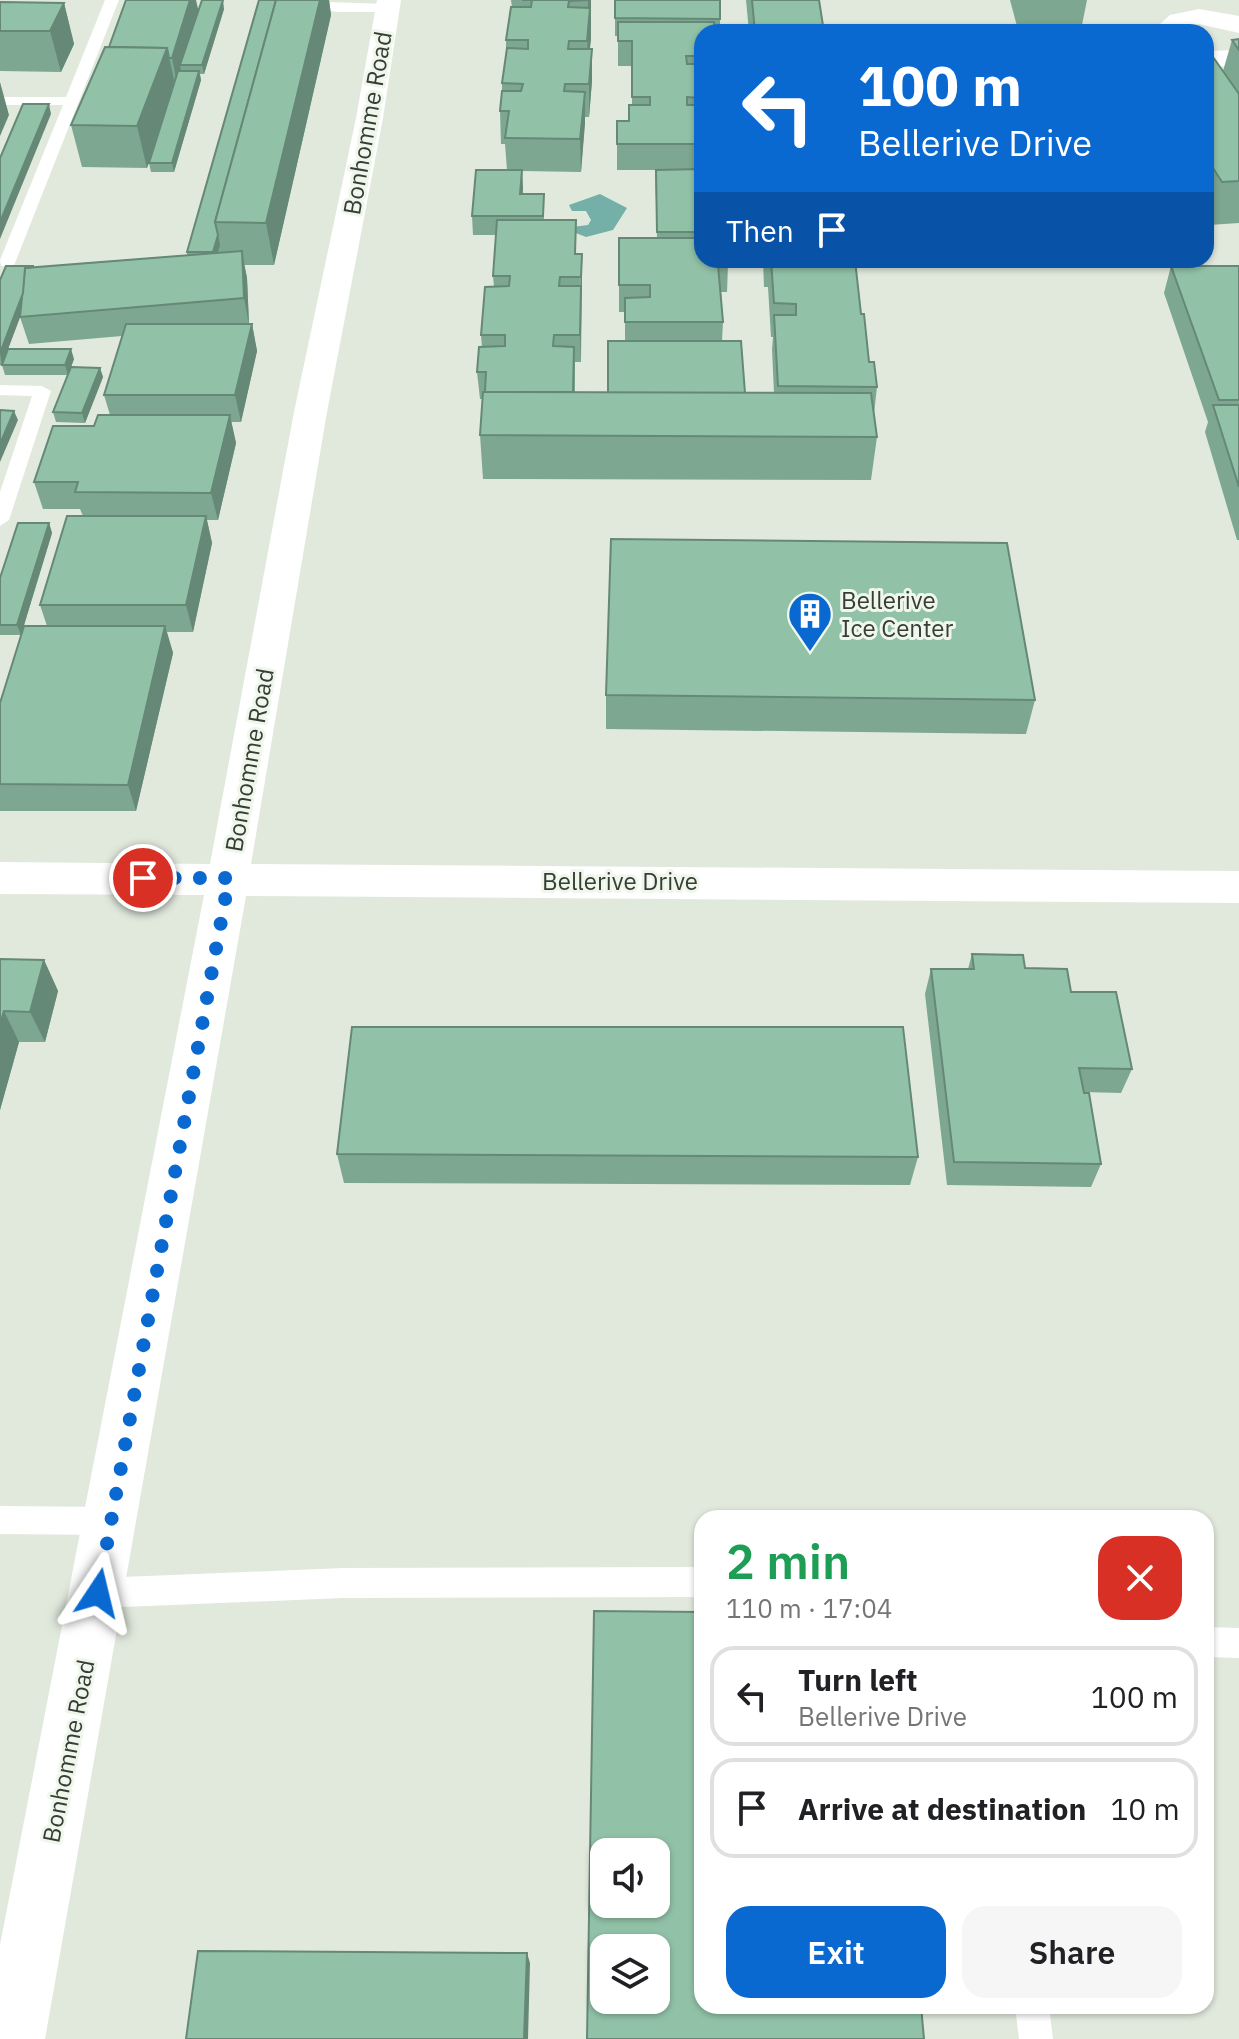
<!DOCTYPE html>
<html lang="en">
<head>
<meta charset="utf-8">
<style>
  body { margin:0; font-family:"IBM Plex Sans",sans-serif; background:#f6f6f6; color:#202124; height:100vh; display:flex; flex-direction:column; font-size:30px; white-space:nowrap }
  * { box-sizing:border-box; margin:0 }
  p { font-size:26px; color:#757577 }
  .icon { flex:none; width:44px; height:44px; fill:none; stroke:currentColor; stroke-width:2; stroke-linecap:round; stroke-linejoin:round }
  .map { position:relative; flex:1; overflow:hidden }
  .panel { position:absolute; left:694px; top:1510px; width:520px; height:504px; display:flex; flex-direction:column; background:#fff; border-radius:24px; box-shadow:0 2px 6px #0004 }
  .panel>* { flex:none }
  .guide { position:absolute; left:694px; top:24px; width:520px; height:244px; border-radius:24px; box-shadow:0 2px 6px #0004; background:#0a68d1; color:#fff; overflow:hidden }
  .controls { position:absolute; left:590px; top:1838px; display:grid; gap:16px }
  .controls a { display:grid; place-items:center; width:80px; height:80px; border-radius:16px; background:#fff; box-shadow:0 2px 6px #0004; font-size:40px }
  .pin { position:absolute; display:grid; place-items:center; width:68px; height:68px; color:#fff; margin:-34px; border:4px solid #fff; border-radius:50%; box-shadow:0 2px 8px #0007 }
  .me { position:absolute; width:88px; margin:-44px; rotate:10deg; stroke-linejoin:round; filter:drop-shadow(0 0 6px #0008) }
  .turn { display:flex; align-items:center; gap:28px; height:168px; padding:0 32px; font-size:36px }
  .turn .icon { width:104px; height:104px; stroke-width:2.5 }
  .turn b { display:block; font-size:56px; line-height:68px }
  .then { display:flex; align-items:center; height:76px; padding:0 32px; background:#0003; gap:16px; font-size:30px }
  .round { display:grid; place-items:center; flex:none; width:84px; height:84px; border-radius:24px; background:#f6f6f6 }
  .overview { display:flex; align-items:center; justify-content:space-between; height:136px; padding:0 32px }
  h1 { font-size:48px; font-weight:600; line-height:60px; color:#1e9e55 }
  .primary-button { display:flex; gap:16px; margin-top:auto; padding:16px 32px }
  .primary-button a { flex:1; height:92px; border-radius:24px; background:#0a68d1; color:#fff; font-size:32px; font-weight:600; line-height:92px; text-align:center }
  .primary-button a+a { background:#f6f6f6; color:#202124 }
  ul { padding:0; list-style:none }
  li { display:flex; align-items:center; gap:24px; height:100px; margin:0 16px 12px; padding:0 16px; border:4px solid #e0e0e0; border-radius:24px }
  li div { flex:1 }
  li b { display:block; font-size:30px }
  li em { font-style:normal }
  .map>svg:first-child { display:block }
  .water { fill:#74b0a7 }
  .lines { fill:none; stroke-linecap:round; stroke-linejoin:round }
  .lane { fill:#fff; fill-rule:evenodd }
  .street { fill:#fff; fill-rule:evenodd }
  .wall { fill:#7da790 }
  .shaded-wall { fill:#668876 }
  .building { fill:#91c2a8; stroke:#668876; stroke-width:2; fill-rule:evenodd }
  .route { stroke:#0a68d1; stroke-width:14; stroke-dasharray:0 25.2 }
  .labels { text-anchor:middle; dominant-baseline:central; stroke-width:6; stroke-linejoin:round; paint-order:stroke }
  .street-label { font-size:24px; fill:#383c37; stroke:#eef7ea }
  .poi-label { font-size:24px; fill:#383c37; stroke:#eef7ea; text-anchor:start }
</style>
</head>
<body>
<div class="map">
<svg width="1239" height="2039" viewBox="0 0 1239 2039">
  <rect width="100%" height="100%" fill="#e1e9dd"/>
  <polygon class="water" points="600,194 627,208 613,230 586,237 573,232 572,227 588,225 591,220 586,211 572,211 569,205"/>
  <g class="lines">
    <g class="lane">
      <polygon points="105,0 119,0 15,263 13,266 1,266 0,260 63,105 0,105 0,97 66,97"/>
      <polygon points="265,0 388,4 395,8 388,12 338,12 272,4"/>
      <polygon points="0,385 42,386 51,391 9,520 0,526 0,492 32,396 0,395"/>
      <polygon points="0,1506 111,1507 121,1511 126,1521 121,1531 111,1535 0,1534"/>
      <polygon points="702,1567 702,1597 343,1598 98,1608 87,1604 83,1593 87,1582 98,1578 343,1568"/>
      <polygon points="1206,1627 1239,1628 1239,1658 1206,1657"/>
      <polygon points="1015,2006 1049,2006 1053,2039 1019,2039"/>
    </g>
    <g class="street">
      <polygon points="377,0 401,0 383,118 327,412 251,864 1239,871 1239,903 246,896 45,2039 0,2039 0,1945 204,895 0,894 0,862 210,864 294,412 356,118"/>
      <polygon points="1199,9 1239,16 1239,33 1199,24 1188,26 1178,32 1151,32 1170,15"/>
      <polygon points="1239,50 1239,66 1206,67 1206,51"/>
    </g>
  </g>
  <g class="wall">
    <polygon points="259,0 329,0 331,15 274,265 244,265 247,278 249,324 252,324 257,351 241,422 231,422 236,443 218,520 207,520 212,543 193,632 167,632 173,653 136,811 0,811 0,703 47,626 40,605 83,516 80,509 43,509 34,482 94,426 110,415 104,395 122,336 29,344 20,317 8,349 74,359 71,367 100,368 103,377 85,423 56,422 53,412 68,375 5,375 2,365 0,365 0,280 33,266 34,267 187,255 187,252"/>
    <polygon points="511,0 591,0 590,49 592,81 589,117 585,117 581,172 522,171 523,194 544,194 544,220 576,254 582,280 581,362 575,362 575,392 608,393 625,341 625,312 619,312 619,238 657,238 655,170 617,170 617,121 629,121 632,105 632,66 618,66 618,36 615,36 615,0 720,19 720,32 702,32 702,260 728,265 727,292 721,292 723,322 722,341 745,393 774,393 772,349 773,337 771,337 768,287 764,287 763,260 855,260 861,314 869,362 877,387 874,414 877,437 871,480 483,479 480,435 483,399 480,399 477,372 482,347 481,335 494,287 493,276 496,235 473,235 472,216 507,170 505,144 501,144 500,111 502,93 502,83 506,52 506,40 512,7"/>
    <polygon points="746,0 819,0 824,32 749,32"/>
    <polygon points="1010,0 1087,0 1081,30 1098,32 1026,32 1027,30 1018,30"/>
    <polygon points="0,2 64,3 74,44 61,72 0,71"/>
    <polygon points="224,9 204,74 200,74 201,80 174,172 151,172 149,163 150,159 147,168 82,167 71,125 109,47 198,11"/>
    <polygon points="1239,39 1239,223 1209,225 1206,219 1206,47 1223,71 1232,40"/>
    <polygon points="1171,266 1239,266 1239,540 1237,540 1205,432 1208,422 1164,293"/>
    <polygon points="49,523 52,533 21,635 0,635 0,578"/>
    <polygon points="606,695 1035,700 1026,734 606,729"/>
    <polygon points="972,954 1025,968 1071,992 1132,1069 1121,1093 1083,1092 1101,1164 1091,1187 947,1185 925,994 931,969 968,969"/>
    <polygon points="0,959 44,960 58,991 45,1042 19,1042 0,1110"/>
    <polygon points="337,1154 918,1157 910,1185 344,1183"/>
  </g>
  <g class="shaded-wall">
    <polygon points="190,0 196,0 199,13 180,65 181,70 177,83 172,58"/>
    <polygon points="223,0 224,9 204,74 202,65"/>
    <polygon points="320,0 329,0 331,15 274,265 266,223"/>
    <polygon points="588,0 591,0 591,40 587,73"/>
    <polygon points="64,3 74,44 61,72 50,31"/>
    <polygon points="167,48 176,89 147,168 137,126"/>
    <polygon points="592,49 592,81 589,117 589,84"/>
    <polygon points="199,71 201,80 174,172 172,163"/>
    <polygon points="0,82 9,115 0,136"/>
    <polygon points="585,92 585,124 581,172 580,139"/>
    <polygon points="49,104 51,114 0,239 0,222"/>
    <polygon points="522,170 523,188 521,212 520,194"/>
    <polygon points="218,235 220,245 215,262 213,252"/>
    <polygon points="242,251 247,278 249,325 244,298"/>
    <polygon points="582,254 582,280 581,304 581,277"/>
    <polygon points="33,266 36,275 2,365 0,353"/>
    <polygon points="581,286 581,362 580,335"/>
    <polygon points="252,324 257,351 241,422 235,395"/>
    <polygon points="71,349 74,359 68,375 65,365"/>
    <polygon points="100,368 103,377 85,423 82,413"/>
    <polygon points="14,411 18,420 0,462 0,444"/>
    <polygon points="230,415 236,443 218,520 211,493"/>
    <polygon points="206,516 212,543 193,632 186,605"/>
    <polygon points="49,523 52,533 21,635 17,625"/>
    <polygon points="165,626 173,653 136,811 128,785"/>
    <polygon points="44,960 58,991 45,1042 30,1012"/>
    <polygon points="4,1011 19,1042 0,1110 0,1024"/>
    <polygon points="527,1953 530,1963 528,2039 524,2039"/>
  </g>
  <g class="building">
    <polygon points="126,0 190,0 172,58 169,58 167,48 109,47"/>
    <polygon points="202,0 223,0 202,65 180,65"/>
    <polygon points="259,0 276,0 215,222 218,235 213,252 187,252"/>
    <polygon points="276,0 320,0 266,223 215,222"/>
    <polygon points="522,0 588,0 569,1 568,7 590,8 587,41 569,41 568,49 592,49 589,84 565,84 564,91 585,92 580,139 505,138 509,111 500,111 502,91 521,91 523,84 502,83 507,48 528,49 528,40 506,40 511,7 531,7 532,0"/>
    <polygon points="615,0 720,0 720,19 615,18"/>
    <polygon points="752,0 819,0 824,32 755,32"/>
    <polygon points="0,2 64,3 50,31 0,31"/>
    <polygon points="618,22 714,22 715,32 702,32 702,56 686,56 687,64 702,64 702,98 687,97 687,105 702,105 702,144 617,144 617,121 629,121 629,105 650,105 650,97 632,97 632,41 618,41"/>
    <polygon points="1027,30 1097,30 1098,32 1027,32"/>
    <polygon points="1239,39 1239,50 1232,40"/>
    <polygon points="105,47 167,48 137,126 71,125"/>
    <polygon points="1206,47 1239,94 1239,181 1222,182 1206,157"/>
    <polygon points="178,71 199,71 172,163 149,163"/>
    <polygon points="23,104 49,104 0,222 0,158"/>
    <polygon points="702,169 702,232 657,232 656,170"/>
    <polygon points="476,170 522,170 520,194 544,194 543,216 472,216"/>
    <polygon points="497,220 576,220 575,254 582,254 581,277 560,277 559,286 581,286 580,335 554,335 553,346 574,347 573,392 485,392 486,372 477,372 479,347 505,346 505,335 481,335 485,287 509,286 510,276 493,276"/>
    <polygon points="619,238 702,238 702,260 728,260 728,265 718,265 723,322 625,322 625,298 650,297 650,285 619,285"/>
    <polygon points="242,251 244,298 20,317 25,268"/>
    <polygon points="771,260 855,260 861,314 864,314 869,362 874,362 877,387 778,386 774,315 796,315 796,304 774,303"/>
    <polygon points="6,266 33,266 33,267 25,268 23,293 0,353 0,280"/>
    <polygon points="1171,266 1239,266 1239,400 1219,400"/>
    <polygon points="126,324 252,324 235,395 104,395"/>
    <polygon points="608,341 741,341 745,393 608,393"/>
    <polygon points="8,349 71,349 65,365 2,365"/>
    <polygon points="71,367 100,368 82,413 53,412"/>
    <polygon points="483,392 871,393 877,437 480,435"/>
    <polygon points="1213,405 1239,405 1239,487"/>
    <polygon points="0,410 14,411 0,444"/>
    <polygon points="98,415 230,415 211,493 75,492 78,482 34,482 53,426 94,426"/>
    <polygon points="67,516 206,516 186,605 40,605"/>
    <polygon points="18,523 49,523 17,625 0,625 0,578"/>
    <polygon points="611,539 1007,543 1035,700 606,695"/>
    <polygon points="24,626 165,626 128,785 0,784 0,703"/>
    <polygon points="972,954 1023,955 1025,968 1067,969 1071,992 1116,992 1132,1069 1079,1068 1084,1093 1089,1093 1101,1164 954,1162 931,969 974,969"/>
    <polygon points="0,959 44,960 30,1012 4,1011 0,1024"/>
    <polygon points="352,1027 903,1027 918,1157 337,1154"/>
    <path d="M594,1611L702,1612V2006H921L924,2039H587ZM604,1852H656V1904H604ZM604,1948H656V2000H604Z"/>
    <polygon points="198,1951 527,1953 524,2039 186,2039"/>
  </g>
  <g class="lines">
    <polyline class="route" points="98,1593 229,878 143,878"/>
  </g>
  <defs>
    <g id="building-pin" transform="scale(2.3)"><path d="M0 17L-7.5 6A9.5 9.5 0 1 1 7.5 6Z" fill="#0a68d1" stroke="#eef7ea"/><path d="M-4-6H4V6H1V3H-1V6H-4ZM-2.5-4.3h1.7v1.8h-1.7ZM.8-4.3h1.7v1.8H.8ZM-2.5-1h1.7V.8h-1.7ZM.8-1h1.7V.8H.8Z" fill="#fff"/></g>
  </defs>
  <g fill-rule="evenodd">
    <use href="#building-pin" x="810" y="614"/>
  </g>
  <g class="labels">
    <g class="street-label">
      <text transform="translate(367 123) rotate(-80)">Bonhomme Road</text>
      <text transform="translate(249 760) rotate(-80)">Bonhomme Road</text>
      <text x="620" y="881">Bellerive Drive</text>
      <text transform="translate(68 1751) rotate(-79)">Bonhomme Road</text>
    </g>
    <g class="poi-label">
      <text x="841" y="600">Bellerive<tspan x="841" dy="28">Ice Center</tspan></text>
    </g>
  </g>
</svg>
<div class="controls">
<a><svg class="icon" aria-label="sound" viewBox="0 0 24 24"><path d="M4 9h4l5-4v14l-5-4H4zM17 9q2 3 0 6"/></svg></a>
<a><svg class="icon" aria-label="layers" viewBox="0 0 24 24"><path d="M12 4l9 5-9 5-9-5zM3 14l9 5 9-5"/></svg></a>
</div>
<div class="pin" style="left:143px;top:878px;background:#d93025"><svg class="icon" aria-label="arrive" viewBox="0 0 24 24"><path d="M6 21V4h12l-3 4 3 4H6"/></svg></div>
<svg class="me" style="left:98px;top:1593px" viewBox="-20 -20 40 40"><path d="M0-17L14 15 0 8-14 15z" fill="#0a68d1" stroke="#fff" stroke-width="4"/></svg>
<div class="guide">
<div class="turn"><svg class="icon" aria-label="left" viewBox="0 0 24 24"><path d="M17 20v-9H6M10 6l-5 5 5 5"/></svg><div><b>100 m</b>Bellerive Drive</div></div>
<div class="then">Then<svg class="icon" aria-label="arrive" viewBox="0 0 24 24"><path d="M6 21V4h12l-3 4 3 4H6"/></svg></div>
</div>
<section class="panel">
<div class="overview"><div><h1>2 min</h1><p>110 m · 17:04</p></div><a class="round" style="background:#d93025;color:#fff"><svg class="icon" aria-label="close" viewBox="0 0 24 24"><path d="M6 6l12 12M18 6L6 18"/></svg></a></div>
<ul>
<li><svg class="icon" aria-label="left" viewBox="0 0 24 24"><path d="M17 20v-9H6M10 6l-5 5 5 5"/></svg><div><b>Turn left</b><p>Bellerive Drive</p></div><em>100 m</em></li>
<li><svg class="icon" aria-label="arrive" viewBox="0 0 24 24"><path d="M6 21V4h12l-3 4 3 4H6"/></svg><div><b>Arrive at destination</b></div><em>10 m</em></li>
</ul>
<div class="primary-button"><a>Exit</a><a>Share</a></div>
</section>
</div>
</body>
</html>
